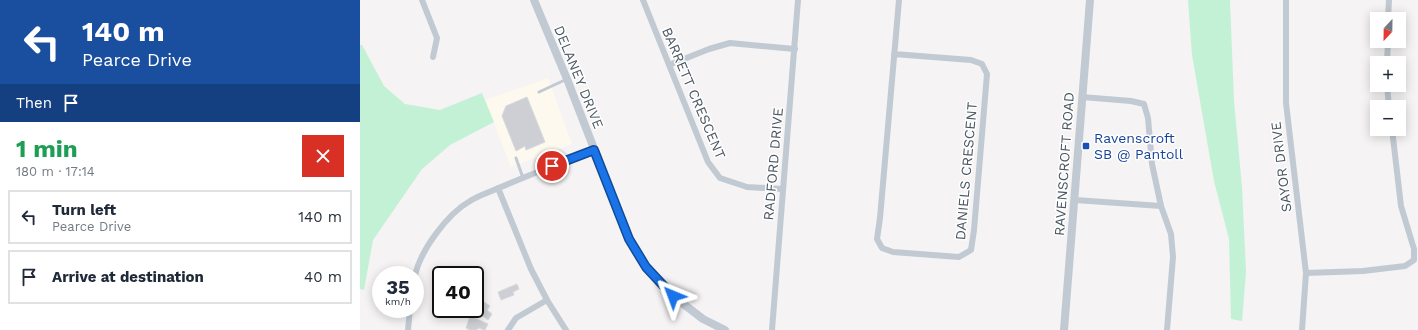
<!DOCTYPE html>
<html lang="en">
<head>
<meta charset="utf-8">
<style>
  body { margin:0; font-family:"Work Sans",sans-serif; background:#f2f2f3; color:#1f2937; height:100vh; display:flex; flex-direction:column; font-size:15px; white-space:nowrap }
  * { box-sizing:border-box; margin:0 }
  p { font-size:13px; color:#747a83 }
  .icon { flex:none; width:22px; height:22px; fill:none; stroke:currentColor; stroke-width:2; stroke-linecap:round; stroke-linejoin:round }
  .map { position:relative; flex:1; overflow:hidden }
  .drawer { display:flex; flex-direction:column; background:#fff; width:360px }
  .drawer>* { flex:none }
  .banner { background:#1a4fa0; color:#fff; overflow:hidden }
  .needle { width:26px; rotate:202deg }
  .tools { position:absolute; left:1010px; top:12px; display:grid; gap:8px }
  .tools a { display:grid; place-items:center; width:36px; height:36px; border-radius:0px; background:#fff; box-shadow:0 2px 10px #0003; font-size:20px }
  .speed { position:absolute; left:12px; top:266px; display:flex; gap:8px; font-size:20px; font-weight:700; text-align:center }
  .speed>* { display:grid; place-content:center; width:52px; height:52px; border-radius:50%; background:#fff; box-shadow:0 2px 10px #0003; line-height:1 }
  .speed small { font-size:10px; font-weight:400 }
  .speed .limit { border:2px solid #111; border-radius:6px; background:#fff; color:#111 }
  .pin { position:absolute; display:grid; place-items:center; width:34px; height:34px; color:#fff; margin:-17px; border:2px solid #fff; border-radius:50%; box-shadow:0 1px 4px #0007 }
  .me { position:absolute; width:44px; margin:-22px; rotate:316deg; stroke-linejoin:round; filter:drop-shadow(0 0 3px #0008) }
  .turn { display:flex; align-items:center; gap:14px; height:84px; padding:0 16px; font-size:18px }
  .turn .icon { width:52px; height:52px; stroke-width:2.5 }
  .turn b { display:block; font-size:28px; line-height:34px }
  .then { display:flex; align-items:center; height:38px; padding:0 16px; background:#0003; gap:8px; font-size:15px }
  .round { display:grid; place-items:center; flex:none; width:42px; height:42px; border-radius:0px; background:#f2f2f3 }
  .headline { display:flex; align-items:center; justify-content:space-between; height:68px; padding:0 16px }
  h1 { font-size:24px; font-weight:700; line-height:30px; color:#1e9e55 }
  ul { padding:0; list-style:none }
  li { display:flex; align-items:center; gap:12px; height:54px; margin:0 8px 6px; padding:0 8px; border:2px solid #e0e1e3; border-radius:0px }
  li div { flex:1 }
  li b { display:block; font-size:15px }
  li em { font-style:normal }
  main { display:flex; flex:1; min-height:0 }
  .map>svg:first-child { display:block }
  .commercial { fill:#fdf9ef }
  .green { fill:#c3f1d5 }
  .building { fill:#cdcfd5; stroke:#d7d9de }
  .lines { fill:none; stroke-linecap:round; stroke-linejoin:round }
  .service { stroke:#c1cad2; stroke-width:3 }
  .minor { stroke:#c1cad2; stroke-width:6 }
  .tertiary { stroke:#c1cad2; stroke-width:8 }
  .route-casing { stroke:#114b97; stroke-width:10 }
  .route { stroke:#1a73e8; stroke-width:7 }
  .transit-dot { fill:#1a4fb4; stroke:#fff; stroke-width:1.5 }
  .labels { text-anchor:middle; dominant-baseline:central; stroke-width:3; stroke-linejoin:round; paint-order:stroke }
  .street-label { font-size:14px; fill:#4a5661; stroke:#fff }
  .transit-label { font-size:14px; fill:#164399; stroke:#fff; text-anchor:start }
</style>
</head>
<body>
<main>
<section class="drawer">
<div class="banner">
<div class="turn"><svg class="icon" aria-label="left" viewBox="0 0 24 24"><path d="M17 20v-9H6M10 6l-5 5 5 5"/></svg><div><b>140 m</b>Pearce Drive</div></div>
<div class="then">Then<svg class="icon" aria-label="arrive" viewBox="0 0 24 24"><path d="M6 21V4h12l-3 4 3 4H6"/></svg></div>
</div>
<div class="headline"><div><h1>1 min</h1><p>180 m · 17:14</p></div><a class="round" style="background:#d93025;color:#fff"><svg class="icon" aria-label="close" viewBox="0 0 24 24"><path d="M6 6l12 12M18 6L6 18"/></svg></a></div>
<ul>
<li><svg class="icon" aria-label="left" viewBox="0 0 24 24"><path d="M17 20v-9H6M10 6l-5 5 5 5"/></svg><div><b>Turn left</b><p>Pearce Drive</p></div><em>140 m</em></li>
<li><svg class="icon" aria-label="arrive" viewBox="0 0 24 24"><path d="M6 21V4h12l-3 4 3 4H6"/></svg><div><b>Arrive at destination</b></div><em>40 m</em></li>
</ul>
</section>
<div class="map">
<svg width="1058" height="330" viewBox="0 0 1058 330">
  <rect width="100%" height="100%" fill="#f5f3f3"/>
  <polygon class="commercial" points="188,78 212,144 151,167 125,100"/>
  <g class="green">
    <polygon points="828,0 870,0 874,101 882,187 886,272 882,321 871,319 869,239 854,181 832,55"/>
    <polygon points="0,45 2,45 24,86 45,104 80,110 122,93 134,122 90,145 62,169 13,240 4,290 0,289"/>
  </g>
  <g class="building">
    <polygon points="167,97 185,142 166,150 165,146 156,151 142,116 146,106"/>
    <polygon points="157,284 159,289 153,292 154,295 141,300 138,292"/>
    <polygon points="120,299 130,306 127,310 132,314 128,320 113,309 115,309 115,306"/>
    <polygon points="110,316 128,324 125,330 118,328 117,330 110,330 106,328"/>
  </g>
  <g class="lines">
    <g class="service">
      <polyline points="179,92 207,79"/>
      <polyline points="156,158 163,178"/>
    </g>
    <g class="minor">
      <polyline points="62,0 77,38 73,57"/>
      <polyline points="283,0 348,162 360,178 387,187 423,189"/>
      <polyline points="926,0 926,103 946,273 942,330"/>
      <polyline points="1028,19 1029,0"/>
      <polyline points="534,54 611,60 622,64 627,74 614,230 611,250 599,257 533,252 522,248 517,239 520,218 539,0"/>
      <polyline points="1027,63 1028,41"/>
      <polyline points="309,65 349,49 370,43 435,49"/>
      <polyline points="1027,85 1029,107"/>
      <polyline points="722,97 771,101 784,104 788,118 792,164 801,206 811,234 813,257 807,330"/>
      <polyline points="138,188 171,269 187,300 206,330"/>
      <polyline points="715,200 801,206"/>
      <polyline points="946,273 1003,271 1045,266 1054,260 1054,249 1041,206 1032,129"/>
      <path d="M55,275C61,250 87,214 110,201C119,195 130,192 141,187C171,174 203,162 234,150"/>
      <polyline points="48,330 50,309"/>
      <polyline points="148,330 156,318 187,300"/>
      <polyline points="412,330 438,0"/>
    </g>
    <g class="tertiary">
      <polyline points="174,0 207,79 269,239 286,267 313,296 343,319 365,330"/>
      <polyline points="704,330 730,0"/>
    </g>
  </g>
  <g class="lines">
    <g class="route-casing">
      <polyline id="route" points="192,166 234,150 269,239 286,267 313,296"/>
    </g>
    <use href="#route" class="route"/>
  </g>
  <rect class="transit-dot" x="722" y="142" width="8" height="8" rx="2"/>
  <g class="labels">
    <g class="street-label">
      <text transform="translate(219 77) rotate(68)">DELANEY DRIVE</text>
      <text transform="translate(334 93) rotate(67)">BARRETT CRESCENT</text>
      <text transform="translate(413 164) rotate(-85)">RADFORD DRIVE</text>
      <text transform="translate(704 164) rotate(-86)">RAVENSCROFT ROAD</text>
      <text transform="translate(921 167) rotate(-97)">SAYOR DRIVE</text>
      <text transform="translate(606 171) rotate(-85)">DANIELS CRESCENT</text>
    </g>
    <g class="transit-label">
      <text x="734" y="138">Ravenscroft<tspan x="734" dy="16">SB @ Pantoll</tspan></text>
    </g>
  </g>
</svg>
<div class="tools">
<a><svg class="needle" viewBox="-14 -14 28 28"><path d="M0-13l5 13h-10z" fill="#e53935"/><path d="M0 13l5-13h-10z" fill="#747a83"/></svg></a>
<a>+</a>
<a>−</a>
</div>
<div class="speed"><div>35<small>km/h</small></div><div class="limit">40</div></div>
<div class="pin" style="left:192px;top:166px;background:#d93025"><svg class="icon" aria-label="arrive" viewBox="0 0 24 24"><path d="M6 21V4h12l-3 4 3 4H6"/></svg></div>
<svg class="me" style="left:313px;top:296px" viewBox="-20 -20 40 40"><path d="M0-17L14 15 0 8-14 15z" fill="#1a73e8" stroke="#fff" stroke-width="4"/></svg>
</div>
</main>
</body>
</html>
